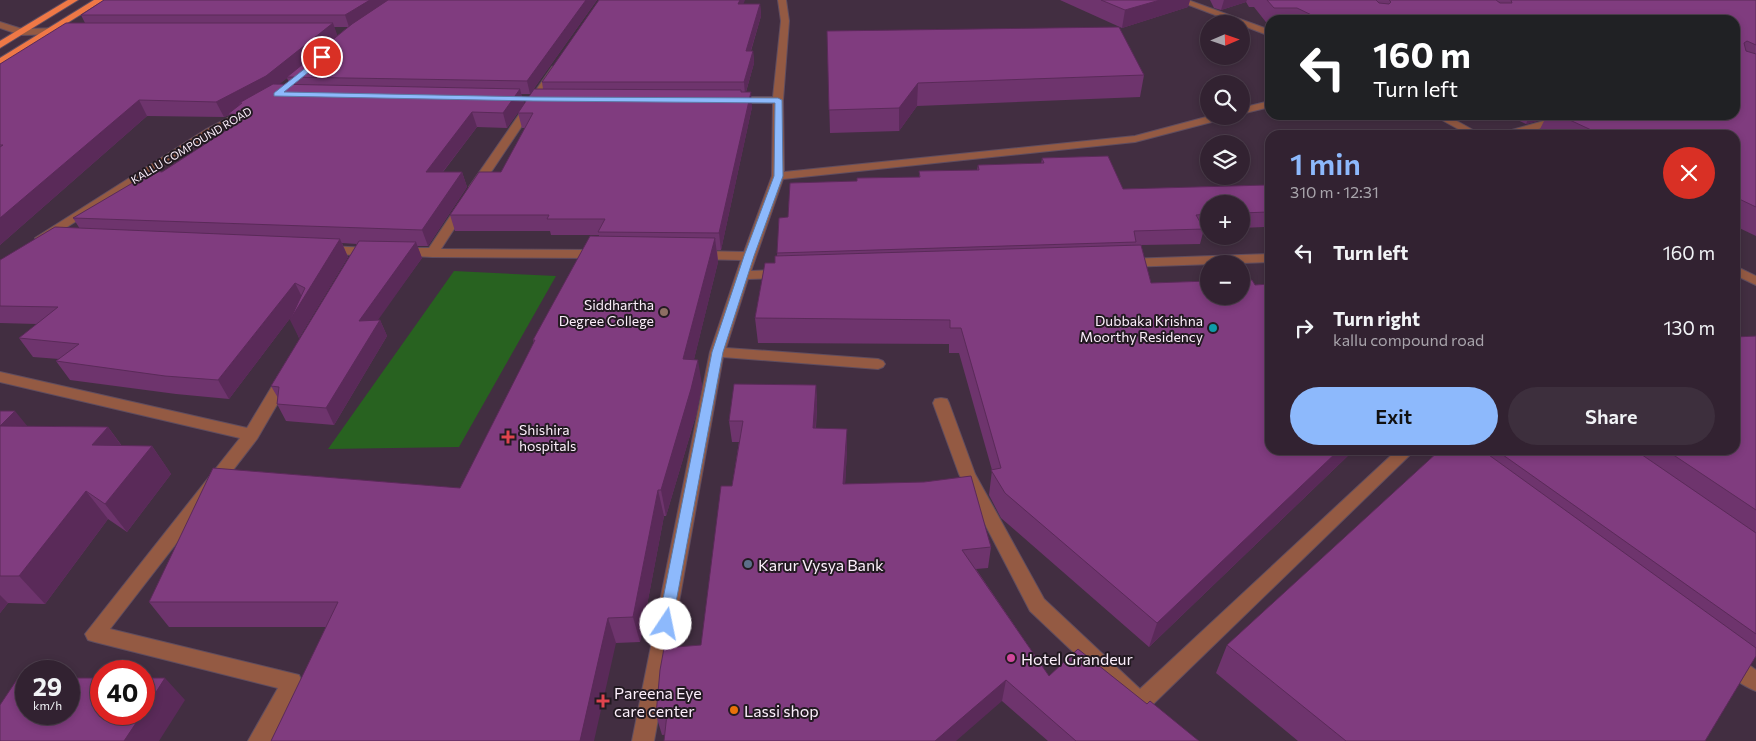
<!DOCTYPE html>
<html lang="en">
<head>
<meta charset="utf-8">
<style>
  body { margin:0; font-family:Commissioner,sans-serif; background:#3d2f3d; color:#f1f3f6; height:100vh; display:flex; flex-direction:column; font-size:19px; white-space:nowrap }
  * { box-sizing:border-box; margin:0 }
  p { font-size:16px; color:#a8a4ab }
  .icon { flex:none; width:28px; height:28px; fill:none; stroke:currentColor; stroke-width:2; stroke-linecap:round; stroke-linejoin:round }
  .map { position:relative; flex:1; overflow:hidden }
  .drawer { position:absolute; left:1265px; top:130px; width:475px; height:325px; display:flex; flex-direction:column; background:#322231; border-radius:15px; box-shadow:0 2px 8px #0003,0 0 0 1px #4d3f4d }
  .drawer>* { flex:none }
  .guide { position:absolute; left:1265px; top:15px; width:475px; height:105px; border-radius:15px; box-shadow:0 2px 8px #0003,0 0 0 1px #4d3f4d; background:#202124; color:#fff; overflow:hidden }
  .needle { width:32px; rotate:88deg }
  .controls { position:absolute; left:1200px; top:15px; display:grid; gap:10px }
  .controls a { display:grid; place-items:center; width:50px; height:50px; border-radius:50%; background:#322231; box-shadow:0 2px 8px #0003,0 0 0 1px #4d3f4d; font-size:25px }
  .speed { position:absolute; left:15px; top:660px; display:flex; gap:10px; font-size:25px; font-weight:700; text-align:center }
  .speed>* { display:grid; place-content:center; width:65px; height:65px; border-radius:50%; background:#322231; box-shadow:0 2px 8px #0003,0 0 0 1px #4d3f4d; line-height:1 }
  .speed small { font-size:12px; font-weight:400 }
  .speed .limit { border:8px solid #d22; background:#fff; color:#111 }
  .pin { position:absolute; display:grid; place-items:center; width:42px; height:42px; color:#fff; margin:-21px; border:2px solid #fff; border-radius:50%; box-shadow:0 1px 5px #0007 }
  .me { position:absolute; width:55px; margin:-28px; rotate:11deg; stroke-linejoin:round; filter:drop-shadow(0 0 4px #0008) }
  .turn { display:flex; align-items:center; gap:18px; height:105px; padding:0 25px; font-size:22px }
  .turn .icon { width:65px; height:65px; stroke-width:2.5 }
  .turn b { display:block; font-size:35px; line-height:42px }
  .round { display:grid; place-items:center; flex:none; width:52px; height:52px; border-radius:26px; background:#3d2f3d }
  .summary { display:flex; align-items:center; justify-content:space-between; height:85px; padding:0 25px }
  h1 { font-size:30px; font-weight:600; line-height:38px; color:#8db9fc }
  .action { display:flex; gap:10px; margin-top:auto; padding:10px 25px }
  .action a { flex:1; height:58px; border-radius:30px; background:#8db9fc; color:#111; font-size:20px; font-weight:600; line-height:58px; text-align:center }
  .action a+a { background:#3d2f3d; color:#f1f3f6 }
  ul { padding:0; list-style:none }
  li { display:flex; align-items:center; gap:15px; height:75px; padding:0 25px }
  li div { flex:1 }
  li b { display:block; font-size:19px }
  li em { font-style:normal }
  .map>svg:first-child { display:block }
  .green { fill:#286220 }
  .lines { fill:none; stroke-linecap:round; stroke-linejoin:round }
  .minor-casing { stroke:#604d5f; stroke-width:2 }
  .major-casing { stroke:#604d5f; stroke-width:2 }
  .minor { fill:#945a43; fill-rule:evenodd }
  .major { fill:#ef7846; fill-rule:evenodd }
  .wall { fill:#6e346d; fill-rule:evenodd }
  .shaded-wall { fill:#5a2a59 }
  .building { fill:#803c7f; stroke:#5a2a59 }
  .route { fill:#8db9fc; stroke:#5c78a4 }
  .education-dot { fill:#8d6e63; stroke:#231a22; stroke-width:2 }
  .culture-dot { fill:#0f9aa8; stroke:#231a22; stroke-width:2 }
  .health-dot { fill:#e0444e; stroke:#231a22; stroke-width:2 }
  .service-dot { fill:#5c6f8a; stroke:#231a22; stroke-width:2 }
  .hotel-dot { fill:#d1479c; stroke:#231a22; stroke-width:2 }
  .food-dot { fill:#e8710a; stroke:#231a22; stroke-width:2 }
  .labels { text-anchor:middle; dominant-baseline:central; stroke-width:4; stroke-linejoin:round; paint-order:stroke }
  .far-street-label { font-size:11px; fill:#fceffb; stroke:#231a22 }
  .poi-label { font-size:14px; fill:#fceffb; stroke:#231a22; text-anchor:end }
  .near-poi-label { font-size:16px; fill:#fceffb; stroke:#231a22; text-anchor:start }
</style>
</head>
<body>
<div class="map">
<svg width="1756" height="741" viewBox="0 0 1756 741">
  <rect width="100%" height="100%" fill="#422e41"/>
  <polygon class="green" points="454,271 556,276 459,447 328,449"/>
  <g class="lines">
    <g class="minor-casing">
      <g id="minor">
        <polygon points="778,0 786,0 789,21 783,100 784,172 1135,136 1210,116 1228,116 1227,118 1135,142 783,179 751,271 784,270 791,274 784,278 748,279 726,348 878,359 883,361 885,364 883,367 878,369 723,357 654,741 632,741 710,352 741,260 698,259 692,255 698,251 744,252 772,176 773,103 732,103 727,100 732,97 773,97 781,21"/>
        <polygon points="1176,0 1188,0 1270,30 1270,36"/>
        <polygon points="0,22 22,29 63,28 67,31 63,34 21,35 0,28"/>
        <polygon points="555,66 560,69 481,187 475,191 471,189 469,187 552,67"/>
        <polygon points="1270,101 1270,107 1241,114 1241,108"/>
        <polygon points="249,107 253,108 254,110 253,112 213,134 45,241 37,241 35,238 205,130"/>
        <polygon points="1433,115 1446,115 1482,135 1469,135"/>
        <polygon points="1565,115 1582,115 1581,117 1517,135 1500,135 1501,133"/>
        <polygon points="463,202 469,206 441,249 600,250 606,254 600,258 432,257 395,255 394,252 395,249 400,248 429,248 459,203"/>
        <polygon points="325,246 372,248 378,252 372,256 320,253 319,250"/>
        <polygon points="1270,254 1270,262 1127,267 1120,263 1127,259"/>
        <polygon points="1735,266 1756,276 1756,285 1735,275"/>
        <polygon points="0,372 247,428 280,373 290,373 293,377 257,439 110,629 299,675 302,682 271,741 248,741 278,688 95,642 88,640 85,634 240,438 0,382"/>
        <polygon points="941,398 947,399 949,403 975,474 1044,599 1140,689 1397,450 1415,450 1148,709 1141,712 1134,709 1131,703 1125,701 1030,611 959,474 933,403 935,399"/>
        <path d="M1729,653L1736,656L1756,670V691C1743,686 1725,674 1719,662L1722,656Z"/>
      </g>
    </g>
    <g class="major-casing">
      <g id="major">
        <polygon points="68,0 78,0 0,48 0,41"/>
        <polygon points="94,0 104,0 0,65 0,58"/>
      </g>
    </g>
    <use href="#minor" class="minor"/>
    <use href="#major" class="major"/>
  </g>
  <g class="wall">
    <path d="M597,0L530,94H521L524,104L507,128L477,127L443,172H462L467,187L428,246H417L422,258L377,320H380L387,336L334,425L286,421L277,404L278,398L271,386L357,244L342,243L348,257L299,338L291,317L229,399L176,394L70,380L56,361L59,359L33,357L19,338L37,324L0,323V260L80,229L73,218L162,172L234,126L229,115L224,117L147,116L0,245V64L85,23L81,15ZM334,27H348L337,36ZM287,78L290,85L279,84Z"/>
    <polygon points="1060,0 1190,0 1188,7 1122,28"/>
    <polygon points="1210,0 1756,0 1756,236 1735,226 1735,135 1548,135 1539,131 1545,119 1526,124 1507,115 1735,115 1735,20 1270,20 1270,26 1269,26 1254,7 1249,7 1246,2 1221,10 1214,8"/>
    <polygon points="743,4 760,4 761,16 751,51 753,51 754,63 746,92 752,107 721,250 717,250 718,262 694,359 702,385 696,415 666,516 664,516 640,642 616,643 326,627 169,627 149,602 460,488 534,343 533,340 599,236 599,235 551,235 550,231 455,231 450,215 501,172 525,128 522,128 518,113 543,89 542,82"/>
    <polygon points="827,31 1144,75 1140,97 917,106 899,131 830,133"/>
    <polygon points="1108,156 1123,189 1267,185 1268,212 1264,227 1241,228 1241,204 1209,204 1209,229 1204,229 1200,244 1141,245 1151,283 1209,281 1209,296 1241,296 1241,280 1252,280 1255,285 1270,284 1270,450 1354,450 1149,647 1001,518 989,495 992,470 959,353 949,353 949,344 758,343 755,318 765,263 775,263 775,256 777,256 779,218 788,217 790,183 857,181 857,178 919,177 919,171 977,170 978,165 1041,164 1042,158"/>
    <polygon points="1756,336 1756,656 1705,741 1298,741 1216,673 1227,645 1440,450 1735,450"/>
    <polygon points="816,385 817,406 816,428 847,450 845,484 991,547 988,568 976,569 1049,676 1147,704 1199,741 1048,741 1002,701 662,735 656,715 701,645 732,486 739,442 732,442 729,421"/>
    <polygon points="0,411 27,426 108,427 122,446 152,446 171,474 127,532 108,519 45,604 8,603 0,613"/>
  </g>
  <g class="shaded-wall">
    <polygon points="370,0 392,0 349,27 345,15"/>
    <polygon points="586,0 597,0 530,94 527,81"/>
    <polygon points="740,0 745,0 739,16 738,4"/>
    <polygon points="1160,0 1190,0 1188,7 1122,28 1125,10"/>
    <polygon points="1224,0 1247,0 1246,2 1221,10"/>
    <polygon points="760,4 761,16 747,63 746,51"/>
    <polygon points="333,23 338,37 287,77 287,78 272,90 242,103 239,103 241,108 228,114 229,115 224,117 216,102"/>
    <polygon points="753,51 754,63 745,95 744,82"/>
    <polygon points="918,83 917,106 899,131 899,108"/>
    <polygon points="520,89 524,104 507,128 503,113"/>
    <polygon points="751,92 752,107 721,250 719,233"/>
    <polygon points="139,100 147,116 0,245 0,218"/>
    <polygon points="472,112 477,127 431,187 426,172"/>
    <polygon points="1530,115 1547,115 1545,119 1526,124"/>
    <polygon points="462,172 467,187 428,246 422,230"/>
    <polygon points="715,238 718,262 688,384 683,359"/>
    <polygon points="340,239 348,257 299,338 290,320 294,313 229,399 218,380 295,283 303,299"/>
    <polygon points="416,242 422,258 366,337 359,321"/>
    <polygon points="380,320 387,336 334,425 326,408"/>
    <polygon points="698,360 702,385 696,415 666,516 661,490"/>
    <polygon points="816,385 817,406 814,449 813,428"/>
    <polygon points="15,411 37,438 0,429 0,420"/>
    <polygon points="108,427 128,455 92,445"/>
    <polygon points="847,429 847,450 844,505 843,484"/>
    <polygon points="152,446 171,474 127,532 105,504"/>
    <polygon points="1339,450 1354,450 1149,647 1157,623"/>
    <polygon points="658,490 664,516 640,642 633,617"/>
    <polygon points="86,491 108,519 45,604 19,576"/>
    <polygon points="0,595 8,603 0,613"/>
    <polygon points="608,618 616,643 594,741 580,741"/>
    <polygon points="165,678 185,700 159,741 124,741 142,714 144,714 144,711"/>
    <polygon points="1006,680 1002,701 956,741 935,741"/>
  </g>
  <g class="building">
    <polygon points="104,0 370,0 345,15 81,15"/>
    <polygon points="388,0 586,0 527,81 287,77 352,24"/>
    <polygon points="599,0 740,0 738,4 760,4 746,51 753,51 744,82 542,82"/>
    <polygon points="1101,0 1160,0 1125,10"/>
    <polygon points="1267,0 1376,0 1379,3 1389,4 1391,2 1389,0 1496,0 1500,3 1512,3 1511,0 1756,0 1756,45 1747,41 1744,43 1746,51 1756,54 1756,207 1735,197 1735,135 1602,135 1559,115 1735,115 1735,20 1322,20 1297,8 1274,8"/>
    <polygon points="66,23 333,23 266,76 216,102 139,100 0,218 0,147 3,145 0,145 0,64"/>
    <polygon points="1119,27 1144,75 918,83 899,108 829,110 827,31"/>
    <polygon points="273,84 520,89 503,113 472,112 426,172 462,172 422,230 73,218 153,171 162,172 250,115 228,114 242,103 239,103"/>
    <polygon points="534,89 741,90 741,92 751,92 719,233 598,232 605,219 547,219 549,215 450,215 479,172 501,172 533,113 518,113"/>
    <polygon points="1471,131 1478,135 1458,135"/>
    <polygon points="1108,156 1123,189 1267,185 1268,212 1241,213 1241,204 1209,204 1209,214 1196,215 1204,229 1134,231 1136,242 777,253 779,218 788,217 790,183 857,181 857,178 920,177 919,171 979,170 978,165 1044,163 1042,158"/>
    <polygon points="55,227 340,239 290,320 305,288 295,283 218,380 165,376 56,361 79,344 19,338 58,307 0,306 0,260"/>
    <polygon points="590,236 715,238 683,359 698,360 691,389 661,490 658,490 633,617 608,618 580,741 271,741 338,602 149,602 213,468 460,488 535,340 533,340"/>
    <polygon points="359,241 416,242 359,321 380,320 326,408 277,404 279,387 271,386"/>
    <polygon points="1141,245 1151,283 1209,281 1209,296 1241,296 1241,280 1252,280 1255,285 1270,284 1270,450 1339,450 1157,623 1005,493 991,470 1001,468 961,328 950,328 950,320 755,318 765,263 775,263 775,256"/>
    <polygon points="1756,336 1756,510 1666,450 1735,450 1735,337"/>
    <polygon points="734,384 816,385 813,428 847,429 843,484 924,482 971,476 991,547 962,550 1049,676 1078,649 1147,704 1150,701 1199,741 1076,741 1006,680 935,741 664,741 667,714 656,715 660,670 664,648 701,645 721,486 732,486 743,421 729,421"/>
    <polygon points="0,411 15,411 0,426"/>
    <polygon points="0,426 108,427 92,445 152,446 105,504 86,491 19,576 0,576"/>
    <polygon points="1440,450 1482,450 1756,648 1756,656 1705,741 1346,741 1227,645"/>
    <polygon points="1496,450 1635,450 1756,533 1756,634"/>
    <polygon points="18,678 26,678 26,714 69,714 69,678 101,678 101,714 142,714 124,741 0,741 0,705"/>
    <polygon points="144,678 165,678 144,711"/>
  </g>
  <polygon class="route" points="322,55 326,57 325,59 284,92 534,97 778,98 782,100 783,176 754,256 723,352 671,629 666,631 660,629 658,624 712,352 744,256 774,176 775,103 534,101 274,96 274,93"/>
  <circle class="education-dot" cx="664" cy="312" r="5"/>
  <circle class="culture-dot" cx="1213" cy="328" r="5"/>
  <g class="health-dot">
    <path d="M505.5 429.5h5v5h5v5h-5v5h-5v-5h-5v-5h5z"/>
    <path d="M600.5 693.5h5v5h5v5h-5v5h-5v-5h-5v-5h5z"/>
  </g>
  <circle class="service-dot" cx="748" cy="564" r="5"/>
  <circle class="hotel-dot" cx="1011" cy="658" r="5"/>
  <circle class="food-dot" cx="734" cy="710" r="5"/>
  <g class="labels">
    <g class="far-street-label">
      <text transform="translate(191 145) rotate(-31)">KALLU COMPOUND ROAD</text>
    </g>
    <g class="poi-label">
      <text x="654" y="304">Siddhartha<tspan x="654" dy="16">Degree College</tspan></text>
      <text x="1203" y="320">Dubbaka Krishna<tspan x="1203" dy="16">Moorthy Residency</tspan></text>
      <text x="519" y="429" text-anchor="start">Shishira<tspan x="519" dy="16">hospitals</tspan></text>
    </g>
    <g class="near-poi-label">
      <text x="758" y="564">Karur Vysya Bank</text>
      <text x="1021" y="658">Hotel Grandeur</text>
      <text x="614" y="692">Pareena Eye<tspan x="614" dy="18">care center</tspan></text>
      <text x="744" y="710">Lassi shop</text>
    </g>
  </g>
</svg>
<div class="controls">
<a><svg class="needle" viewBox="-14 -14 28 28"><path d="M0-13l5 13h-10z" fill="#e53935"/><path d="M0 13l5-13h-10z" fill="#a8a4ab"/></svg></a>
<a><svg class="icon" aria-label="search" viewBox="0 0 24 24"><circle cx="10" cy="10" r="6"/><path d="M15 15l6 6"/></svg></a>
<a><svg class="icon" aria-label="layers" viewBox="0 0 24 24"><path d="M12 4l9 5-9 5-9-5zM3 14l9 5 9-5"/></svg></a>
<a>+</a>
<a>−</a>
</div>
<div class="speed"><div>29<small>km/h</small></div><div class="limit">40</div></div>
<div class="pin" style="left:322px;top:57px;background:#d93025"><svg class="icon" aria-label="arrive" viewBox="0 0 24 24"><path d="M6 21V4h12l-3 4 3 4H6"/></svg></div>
<svg class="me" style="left:666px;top:624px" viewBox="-20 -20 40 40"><circle r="19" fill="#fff"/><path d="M0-13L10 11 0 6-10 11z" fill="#8db9fc"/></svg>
<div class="guide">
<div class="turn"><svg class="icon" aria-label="left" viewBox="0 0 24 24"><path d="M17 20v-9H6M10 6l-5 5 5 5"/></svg><div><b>160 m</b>Turn left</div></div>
</div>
<section class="drawer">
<div class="summary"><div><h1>1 min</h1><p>310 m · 12:31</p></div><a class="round" style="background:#d93025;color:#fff"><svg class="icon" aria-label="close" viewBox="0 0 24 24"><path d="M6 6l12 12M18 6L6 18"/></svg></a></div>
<ul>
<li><svg class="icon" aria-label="left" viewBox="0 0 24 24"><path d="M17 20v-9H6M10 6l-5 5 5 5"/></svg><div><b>Turn left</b></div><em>160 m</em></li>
<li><svg class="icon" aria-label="right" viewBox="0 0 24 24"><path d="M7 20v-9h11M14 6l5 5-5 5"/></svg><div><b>Turn right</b><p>kallu compound road</p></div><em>130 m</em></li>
</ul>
<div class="action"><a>Exit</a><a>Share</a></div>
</section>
</div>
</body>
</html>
